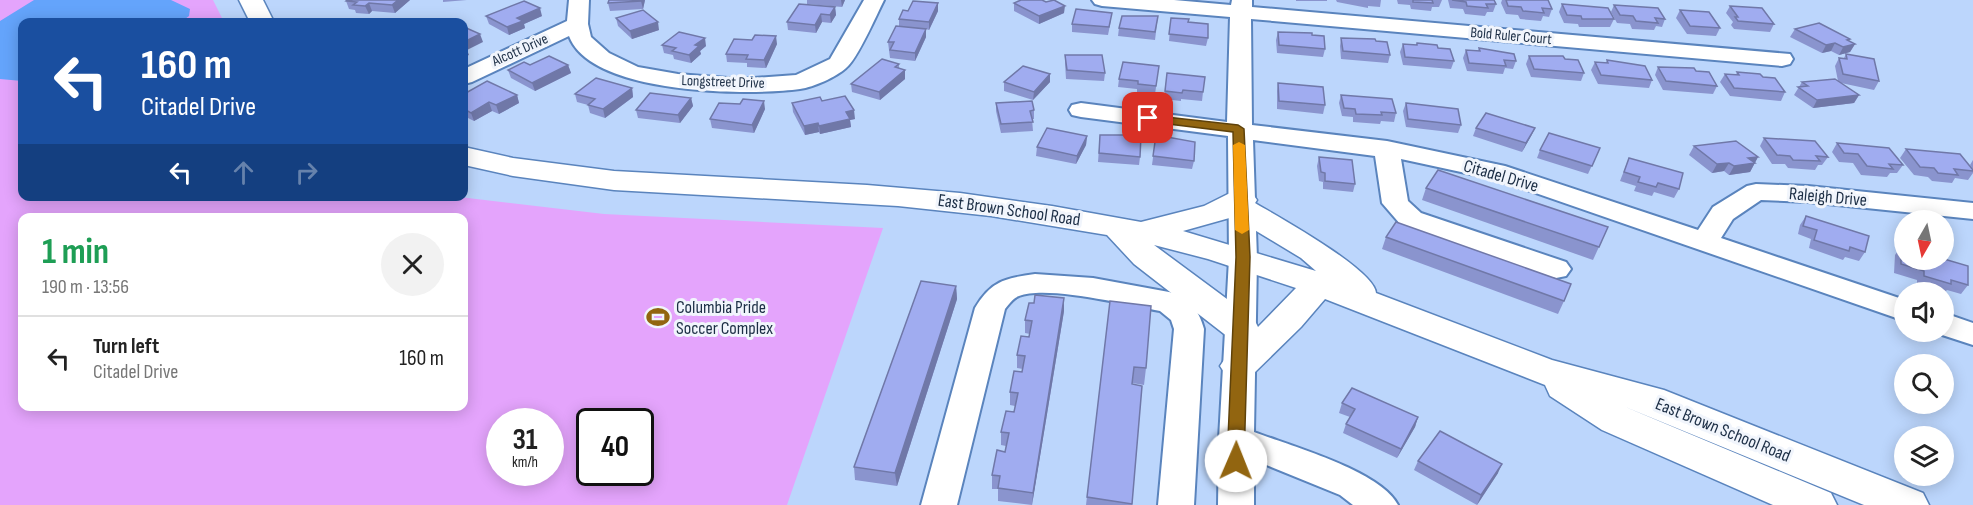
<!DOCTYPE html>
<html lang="en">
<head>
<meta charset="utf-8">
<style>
  body { margin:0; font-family:"Sofia Sans Condensed",sans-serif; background:#f2f2f2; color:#222; height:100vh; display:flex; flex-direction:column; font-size:22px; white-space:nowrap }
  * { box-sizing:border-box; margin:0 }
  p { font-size:20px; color:#767676 }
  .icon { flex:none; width:33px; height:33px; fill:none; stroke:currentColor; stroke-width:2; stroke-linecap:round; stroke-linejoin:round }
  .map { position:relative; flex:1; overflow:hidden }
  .details { position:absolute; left:18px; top:213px; width:450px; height:198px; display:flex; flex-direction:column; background:#fff; border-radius:12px; box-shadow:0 3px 15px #0003 }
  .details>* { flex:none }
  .top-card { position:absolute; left:18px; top:18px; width:450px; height:183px; border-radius:12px; box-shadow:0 3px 15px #0003; background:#1a4fa0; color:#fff; overflow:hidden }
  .needle { width:39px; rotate:189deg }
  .fabs { position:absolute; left:1894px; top:210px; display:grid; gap:12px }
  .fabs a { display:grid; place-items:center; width:60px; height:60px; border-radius:50%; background:#fff; box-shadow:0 3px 15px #0003; font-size:30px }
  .speed { position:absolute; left:486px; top:408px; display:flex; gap:12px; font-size:30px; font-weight:700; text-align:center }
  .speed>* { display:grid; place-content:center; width:78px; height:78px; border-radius:50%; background:#fff; box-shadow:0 3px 15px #0003; line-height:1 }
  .speed small { font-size:15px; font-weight:400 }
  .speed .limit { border:3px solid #111; border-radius:9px; background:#fff; color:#111 }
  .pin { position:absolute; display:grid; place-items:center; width:51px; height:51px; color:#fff; margin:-26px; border-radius:12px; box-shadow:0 3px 9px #0006 }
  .me { position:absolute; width:66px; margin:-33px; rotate:1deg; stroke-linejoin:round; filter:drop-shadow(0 0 4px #0008) }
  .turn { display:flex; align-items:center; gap:21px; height:126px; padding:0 24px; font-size:27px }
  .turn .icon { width:78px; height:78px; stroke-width:2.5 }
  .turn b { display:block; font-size:42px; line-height:51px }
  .lanes { display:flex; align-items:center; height:57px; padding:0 24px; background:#0003; justify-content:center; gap:30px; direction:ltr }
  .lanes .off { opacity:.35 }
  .round { display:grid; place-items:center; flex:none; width:63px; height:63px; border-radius:32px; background:#f2f2f2 }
  .headline { display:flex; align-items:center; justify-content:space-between; height:102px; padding:0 24px }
  h1 { font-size:36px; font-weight:700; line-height:45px; color:#1e9e55 }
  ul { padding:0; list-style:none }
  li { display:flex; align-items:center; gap:18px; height:84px; padding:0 24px; border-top:2px solid #e0e0e0 }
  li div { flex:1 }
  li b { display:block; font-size:22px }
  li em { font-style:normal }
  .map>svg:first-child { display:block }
  .green { fill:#e4a4fc; fill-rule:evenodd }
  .water { fill:#64a4fb }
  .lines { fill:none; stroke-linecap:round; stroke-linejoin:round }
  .minor-casing { stroke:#5a84bd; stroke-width:4 }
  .major-casing { stroke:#5a84bd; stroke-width:3 }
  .minor { fill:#fff; fill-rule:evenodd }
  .major { fill:#fff; fill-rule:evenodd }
  .wall { fill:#8a94ce }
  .shaded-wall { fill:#7078a8 }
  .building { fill:#a0acf0; stroke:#7078a8; stroke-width:1.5 }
  .route { fill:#926510; stroke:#5f420a; stroke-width:1.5 }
  .slow { fill:#f59e0b }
  .labels { text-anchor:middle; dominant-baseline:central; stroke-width:6; stroke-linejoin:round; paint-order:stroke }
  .far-street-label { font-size:15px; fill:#1c2e45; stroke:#f1f5fc }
  .street-label { font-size:18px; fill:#1c2e45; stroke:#f1f5fc }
  .poi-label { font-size:18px; fill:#1c2e45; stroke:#f1f5fc; text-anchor:start }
</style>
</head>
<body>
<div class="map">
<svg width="1973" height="505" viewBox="0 0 1973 505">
  <rect width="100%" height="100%" fill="#bcd6fc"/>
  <path class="green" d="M0,0H213L224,22H22V196H451L604,214L883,228L787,505H0ZM22,218H464V406H22ZM500,422H550V472H500ZM590,422H640V472H590Z"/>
  <polygon class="water" points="34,0 171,0 190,9 189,16 181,22 22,22 22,81 0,79 0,21"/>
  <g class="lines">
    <g class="minor-casing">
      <g id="minor">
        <path d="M569,0H589L588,24L591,37L609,53L638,67L678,74L740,79L796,75L830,59L864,0H884C877,14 857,60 846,68C836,77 814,87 800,89C749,96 591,95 569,36L472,82L464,84V69L567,21Z"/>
        <path d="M1092,0H1174L1231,5L1232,0H1252V7L1790,54L1793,59L1790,64L1782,66L1251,19L1252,125L1387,141L1505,166L1698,230L1713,207L1747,186L1756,184L1808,186L1973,203V219L1808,202L1761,200L1733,219L1721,238L1905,300V321L1498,180L1401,159L1408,201L1421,213L1566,262L1571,269L1566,276L1556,278L1546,276L1401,225L1382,203L1375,156L1253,140L1257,259L1254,432C1291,446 1381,471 1398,505H1353L1340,495L1254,460V505H1218L1219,439L1229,259L1228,136L1081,117L1072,115L1069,110L1072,105L1081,103L1227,122L1230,17L1102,6L1095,4Z"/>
        <path d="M1035,274L1093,278L1169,292C1189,297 1199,310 1204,329L1194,505H1158L1174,329L1171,320L1160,311C1128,305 1047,285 1019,296C1013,298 1009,304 1005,309L957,505H921L975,308C991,281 1005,278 1035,274Z"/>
        <polygon points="1944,313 1973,323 1973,345 1933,332 1944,332"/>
      </g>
    </g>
    <g class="major-casing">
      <g id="major">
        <polygon points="239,0 263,0 274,22 250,22"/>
        <path d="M464,147L513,158L614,171L867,185L960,193L1052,206L1141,222L1204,206L1230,193L1241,191L1252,193L1257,200L1255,203C1277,216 1375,270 1376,293L1552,360L1664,390L1923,493L1929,505H1864L1623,406L1831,493L1837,505H1773L1602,430L1550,396L1545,385L1325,299L1301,327L1252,375L1239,379L1226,375L1220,366L1226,357L1244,340L1228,337L1134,264L1107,235L991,216L898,206L614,190L513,176L464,165ZM1233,217L1301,258L1316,271L1183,231ZM1154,245L1208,259L1296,288L1258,327L1254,319Z"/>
      </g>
    </g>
    <use href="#minor" class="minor"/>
    <use href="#major" class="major"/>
  </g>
  <g class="wall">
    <polygon points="410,0 395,13 372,11 369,14 356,13 355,10 349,9 346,1"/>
    <polygon points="443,0 467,0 443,2"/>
    <polygon points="645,0 643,9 610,11 608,3"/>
    <polygon points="807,0 845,0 842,7 807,4"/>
    <rect x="1296" y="0" width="31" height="1"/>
    <polygon points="1336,0 1381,0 1380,7 1368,6 1368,8 1337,2"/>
    <polygon points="1397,0 1442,0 1439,7 1432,7 1431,11 1411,9 1410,5 1398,4"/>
    <polygon points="1448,0 1494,0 1496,4 1493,12 1487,12 1485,16 1465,14 1463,9 1450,8"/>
    <polygon points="1502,0 1548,0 1552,9 1549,17 1543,16 1541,21 1520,19 1518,15 1506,14 1501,3"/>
    <polygon points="938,3 938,11 929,30 926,29 926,37 915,61 890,58 888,42 899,26 899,19"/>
    <polygon points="1014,3 1064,13 1039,24 1014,11"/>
    <polygon points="1562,4 1614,19 1610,27 1579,27 1578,24 1564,23 1559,12"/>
    <polygon points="1614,5 1665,19 1662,27 1656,26 1654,30 1632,29 1630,24 1617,23 1611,12"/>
    <polygon points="1730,6 1774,24 1770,32 1734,29 1731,25 1733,22 1726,13"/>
    <polygon points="835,7 836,15 831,23 822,22 816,33 788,30 787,22"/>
    <polygon points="1680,10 1720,28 1716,36 1687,34 1676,18"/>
    <polygon points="486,16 542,16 524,24 525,28 509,35 489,24"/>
    <polygon points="1158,16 1155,40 1118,36 1119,28"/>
    <polygon points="616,18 659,30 632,39 618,26"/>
    <polygon points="1171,18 1208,38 1206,46 1169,41"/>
    <polygon points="1111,20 1108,35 1072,32 1072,24"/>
    <polygon points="1795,29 1850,39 1849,41 1855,44 1850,52 1839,55 1831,51 1822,53 1790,37"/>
    <polygon points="1278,32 1312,35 1325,49 1323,57 1277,53 1276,40"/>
    <polygon points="1341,38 1376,41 1390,55 1388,63 1341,59 1340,46"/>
    <polygon points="1417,43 1438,48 1454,61 1451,69 1403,65 1400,52 1403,44 1416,45"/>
    <polygon points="777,44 766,68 747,67 747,63 727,62 726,54"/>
    <polygon points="662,45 706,46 700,51 701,54 691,63 674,59 673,55 664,53"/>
    <polygon points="1479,48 1516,61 1513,69 1505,68 1503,74 1467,71 1463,58 1466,50 1478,51"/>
    <polygon points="1846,54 1879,81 1874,90 1841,83 1859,95 1854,103 1813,108 1794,95 1802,82 1838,81 1835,66 1839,58 1844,58"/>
    <polygon points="1065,55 1105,73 1104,81 1066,79 1065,63"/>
    <polygon points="1529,56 1565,59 1584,73 1581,81 1531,77 1526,64"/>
    <polygon points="1607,60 1652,80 1649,88 1598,84 1591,70 1595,62 1606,63"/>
    <polygon points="899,64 899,69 905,70 905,79 880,100 852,92 851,84"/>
    <polygon points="530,65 568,65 571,73 535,91 511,78 508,70"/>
    <polygon points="1658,67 1696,71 1717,86 1713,94 1663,90 1655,75"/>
    <polygon points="1737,72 1763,77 1785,92 1781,101 1730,96 1720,82 1725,74 1736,75"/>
    <polygon points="1167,73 1203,92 1202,101 1181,99 1181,101 1164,99"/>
    <polygon points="1158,74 1155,94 1137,92 1137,89 1118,87 1119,79"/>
    <polygon points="1004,82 1050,82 1033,100 1004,91"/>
    <polygon points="1278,83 1325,105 1323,114 1277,109 1277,91"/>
    <polygon points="632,88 633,97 605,118 590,113 588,105 577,102 575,94"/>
    <polygon points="464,94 517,95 519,103 499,114 492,111 474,121 464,116"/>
    <polygon points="1341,95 1396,113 1394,122 1381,121 1380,124 1353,122 1353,117 1342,116 1339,103"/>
    <polygon points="691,98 693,106 680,123 638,118 636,110"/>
    <polygon points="822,101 855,119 850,120 851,127 820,134 819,132 805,135 793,112 792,103"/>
    <polygon points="996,103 1034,110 1034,119 1032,119 1033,131 1001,133 996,111"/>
    <polygon points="1406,103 1461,125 1458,133 1406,127 1403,111"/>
    <polygon points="765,109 754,133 712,128 710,119"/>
    <polygon points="1476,128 1535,128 1531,136 1522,152 1473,136"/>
    <polygon points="1100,135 1140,157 1139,165 1098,162"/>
    <polygon points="1156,135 1194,161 1192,169 1152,165"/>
    <polygon points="1087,136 1086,145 1076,164 1036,156 1037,147"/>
    <polygon points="1764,138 1828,157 1822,165 1818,165 1815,170 1788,168 1785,164 1772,164 1760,146"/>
    <polygon points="1837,143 1903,165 1897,173 1890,173 1887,177 1861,175 1853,163 1839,162 1832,152"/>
    <polygon points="1694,146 1758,157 1750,172 1729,175 1724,171 1712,173 1689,155"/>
    <polygon points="1600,148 1588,174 1537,158 1540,150"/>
    <polygon points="1906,149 1973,170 1973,173 1968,180 1955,178 1952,183 1932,181 1928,177 1914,175 1900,158"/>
    <polygon points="1319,157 1355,184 1353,192 1323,189 1323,182 1319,181 1317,166"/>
    <polygon points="1629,158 1679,189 1674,198 1654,192 1652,196 1634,191 1636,186 1620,181"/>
    <polygon points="1973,160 1973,169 1970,165"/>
    <polygon points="1426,188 1608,227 1593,260 1422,200"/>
    <polygon points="1806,216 1865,252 1859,261 1845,257 1843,260 1809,248 1811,239 1798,234 1800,225"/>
    <polygon points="1386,237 1564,301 1558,314 1382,249"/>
    <polygon points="1901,247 1968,285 1961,294 1947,290 1944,293 1917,285 1917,280 1894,273 1895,255"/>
    <polygon points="956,286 957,299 897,486 855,480 854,467"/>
    <polygon points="1110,301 1146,368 1144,385 1132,383 1132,384 1142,386 1132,505 1086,505"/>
    <polygon points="1064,311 1032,505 998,501 998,489 992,489 992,475 1005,452 1006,446 1001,445 1001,432 1014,412 1015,406 1010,405 1010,392 1022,372 1023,369 1017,368 1017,355 1029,337 1030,334 1025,333 1025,320"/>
    <polygon points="1342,403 1418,417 1415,427 1397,458 1343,433 1346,424 1350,417 1339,413"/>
    <polygon points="1418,461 1498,473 1477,505 1414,470"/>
  </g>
  <g class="shaded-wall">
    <polygon points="398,0 410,0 395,13 392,5"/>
    <polygon points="641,0 645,0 643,9 641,1"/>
    <polygon points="841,0 845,0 842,7"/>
    <polygon points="369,3 372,11 369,14 365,6"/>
    <polygon points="938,3 938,11 929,30 929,22"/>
    <polygon points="1065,6 1064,13 1039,24 1039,16"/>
    <polygon points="835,7 836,15 831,23 830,15"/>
    <polygon points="540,8 542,16 524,24 525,28 509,35 507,27 517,18"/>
    <polygon points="821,14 822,22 816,33 815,25"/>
    <polygon points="658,22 659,30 632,39 630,31"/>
    <polygon points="926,29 926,37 915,61 915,53"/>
    <polygon points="480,34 483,42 467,50 469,55 464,57 464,42"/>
    <polygon points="776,36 777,44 766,68 764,60"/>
    <polygon points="705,38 706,46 700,51 701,54 691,63 689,55 695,45"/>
    <polygon points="1850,39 1846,46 1855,44 1850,52 1839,55 1847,40"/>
    <polygon points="1835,43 1831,51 1822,53 1826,45"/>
    <polygon points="568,65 571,73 535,91 532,83"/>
    <polygon points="905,70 905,79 880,100 879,92"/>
    <polygon points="1050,74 1050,82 1033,100 1034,92"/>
    <polygon points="632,88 633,97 605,118 603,109"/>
    <polygon points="517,95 519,103 499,114 496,105"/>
    <polygon points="1859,95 1854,103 1813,108 1817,100"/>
    <polygon points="691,98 693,106 680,123 678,115"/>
    <polygon points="764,101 765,109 754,133 752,125"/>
    <polygon points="489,102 492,111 474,121 471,113"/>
    <polygon points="854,110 855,119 850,120 851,127 820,134 819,126 846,112"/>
    <polygon points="818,123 819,132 805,135 804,126"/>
    <polygon points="1535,128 1531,136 1522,152 1526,143"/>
    <polygon points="1087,136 1086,145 1076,164 1077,156"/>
    <polygon points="1758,157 1750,172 1729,175 1734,166 1748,158"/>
    <polygon points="1729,163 1724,171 1712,173 1717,164"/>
    <polygon points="956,286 957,299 897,486 895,473"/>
    <polygon points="1064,298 1064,311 1032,505 1033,493"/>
    <polygon points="1418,417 1415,427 1397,458 1401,449"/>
    <polygon points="1502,464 1498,473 1477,505 1481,495"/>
  </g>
  <g class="building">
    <polygon points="347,0 398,0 392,5 369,3 365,6 353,5 357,2 346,1"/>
    <polygon points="609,0 641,0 641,1 608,3"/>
    <polygon points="1021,0 1042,0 1046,2 1054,0 1065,6 1039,16 1014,3"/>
    <polygon points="1413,0 1432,0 1433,3 1413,2"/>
    <polygon points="1452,0 1494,0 1496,4 1486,4 1488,8 1467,6 1466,2"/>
    <polygon points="1506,0 1548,0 1552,9 1542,8 1544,13 1523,11 1521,7 1508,6"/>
    <polygon points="524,1 540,8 517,18 523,21 507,27 486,16"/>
    <polygon points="913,1 938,3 929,22 899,19 903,10 908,11"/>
    <polygon points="799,4 835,7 830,15 821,14 815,25 787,22"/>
    <polygon points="1562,4 1608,8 1614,19 1582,19 1581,16 1567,15"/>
    <polygon points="1614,5 1658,8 1665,19 1655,18 1658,23 1636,21 1633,16 1620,15"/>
    <polygon points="1730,6 1762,8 1774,24 1738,21 1735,17 1738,17"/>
    <polygon points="1076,9 1112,13 1109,27 1072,24"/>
    <polygon points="643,10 658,22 630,31 616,18"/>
    <polygon points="1680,10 1709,12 1720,28 1690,26"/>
    <polygon points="1122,16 1158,16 1155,32 1119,28"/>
    <polygon points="1171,18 1189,19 1188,22 1208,24 1208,38 1169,34"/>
    <polygon points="1819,23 1850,39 1847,40 1855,44 1843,47 1835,43 1826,45 1795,29"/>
    <polygon points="896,26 926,29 915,53 890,50 894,42 888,42"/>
    <polygon points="464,27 480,34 464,42"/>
    <polygon points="679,32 705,38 695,45 699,46 689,55 672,51 676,48 662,45"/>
    <polygon points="1278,32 1312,33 1312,35 1324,36 1325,49 1279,45"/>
    <polygon points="755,35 776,36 764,60 746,59 748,55 726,54 734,39 752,40"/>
    <polygon points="1341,38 1375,39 1376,41 1387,42 1390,55 1343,51"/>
    <polygon points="1417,43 1437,45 1438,48 1450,49 1454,61 1405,57 1403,44 1417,45"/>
    <polygon points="1479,48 1514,54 1516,61 1504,60 1506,66 1469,63 1466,50 1480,51"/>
    <polygon points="1846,54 1874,59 1879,81 1843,74 1839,58 1847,59"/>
    <polygon points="1065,55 1102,55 1105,73 1067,70"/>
    <polygon points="549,56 568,65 532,83 508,70 524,62 530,65"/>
    <polygon points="1529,56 1563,56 1565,59 1578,60 1584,73 1534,69"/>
    <polygon points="882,59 899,64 895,67 905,70 879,92 851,84"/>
    <polygon points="1607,60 1645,66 1652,80 1601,75 1595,62 1608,63"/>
    <polygon points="1123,62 1159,66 1156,86 1138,84 1138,81 1119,79"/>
    <polygon points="1023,66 1050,74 1034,92 1004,82"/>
    <polygon points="1658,67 1694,68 1696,71 1709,72 1717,86 1666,81"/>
    <polygon points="1737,72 1760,74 1763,77 1775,78 1785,92 1734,88 1725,74 1739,75"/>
    <polygon points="1167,73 1205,77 1203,92 1183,90 1182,93 1165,91"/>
    <polygon points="596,78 632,88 603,109 588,105 595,99 575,94"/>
    <polygon points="1835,79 1859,95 1817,100 1798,87 1808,86 1802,82"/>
    <polygon points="487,81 517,95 496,105 489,102 471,113 464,109 464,94"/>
    <polygon points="1278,83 1323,87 1325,105 1279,101"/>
    <polygon points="650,93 691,98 678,115 636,110"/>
    <polygon points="1341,95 1392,99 1396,113 1381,112 1382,115 1356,114 1355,109 1344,108"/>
    <polygon points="845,96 854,110 846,112 850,119 819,126 818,123 804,126 792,103 820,97 822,101"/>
    <polygon points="743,99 764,101 752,125 710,119 719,103 740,104"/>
    <polygon points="1032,101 1034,110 1030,111 1033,122 1001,124 996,103"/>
    <polygon points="1406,103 1458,109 1461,125 1408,119"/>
    <polygon points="1486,113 1535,128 1526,143 1476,128"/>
    <polygon points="1047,128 1087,136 1077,156 1037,147"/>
    <polygon points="1549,133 1600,148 1592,166 1540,150"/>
    <polygon points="1100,135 1141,135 1140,157 1099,153"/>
    <polygon points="1156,135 1195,142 1194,161 1153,156"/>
    <polygon points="1764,138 1815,141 1828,157 1816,156 1820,161 1793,160 1790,156 1777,155"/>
    <polygon points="1736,141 1758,157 1748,158 1755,163 1734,166 1729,163 1717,164 1694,146"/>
    <polygon points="1837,143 1889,148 1903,165 1889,164 1893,169 1867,166 1858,154 1844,153"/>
    <polygon points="1906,149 1960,154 1973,170 1973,171 1954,169 1958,175 1938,173 1934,168 1920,167"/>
    <polygon points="1319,157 1352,160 1355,184 1325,181 1325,173 1321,172"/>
    <polygon points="1629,158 1683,173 1679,189 1658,183 1656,187 1638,182 1640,177 1624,172"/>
    <polygon points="1438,170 1608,227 1599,247 1426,188"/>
    <polygon points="1806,216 1869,236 1865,252 1850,247 1849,251 1814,240 1817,230 1803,226"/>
    <polygon points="1396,222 1571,284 1564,301 1386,237"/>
    <polygon points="1901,247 1905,248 1905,260 1944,259 1968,266 1968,285 1951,280 1951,284 1924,276 1924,271 1901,264"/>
    <polygon points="921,281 956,286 895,473 854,467"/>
    <polygon points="1035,295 1064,298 1033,493 998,488 1000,476 992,475 997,450 1005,452 1009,433 1001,432 1006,411 1014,412 1018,393 1010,392 1014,371 1022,372 1025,356 1017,355 1021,336 1029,337 1032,321 1025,320 1029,303 1034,303"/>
    <polygon points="1110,301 1151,306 1146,368 1134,367 1132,384 1142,386 1132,504 1087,497"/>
    <polygon points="1352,388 1418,417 1401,449 1346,424 1355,409 1342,403"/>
    <polygon points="1440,431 1502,464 1481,495 1418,461"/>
  </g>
  <polygon class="route" points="1148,115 1238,125 1244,129 1250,257 1244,461 1242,465 1236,467 1230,465 1227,461 1236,257 1233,132 1144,121 1142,118"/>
  <polygon class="slow" points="1239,142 1245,145 1249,230 1242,234 1235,230 1233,145"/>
  <defs>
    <g id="stadium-bare" transform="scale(1.8)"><path d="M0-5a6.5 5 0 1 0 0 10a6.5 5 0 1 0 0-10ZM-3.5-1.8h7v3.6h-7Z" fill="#926510" stroke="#f1f5fc" stroke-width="2.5" paint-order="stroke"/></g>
  </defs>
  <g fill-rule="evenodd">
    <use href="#stadium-bare" x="658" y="317"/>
  </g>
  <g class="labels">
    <g class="far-street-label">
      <text transform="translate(1511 36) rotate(5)">Bold Ruler Court</text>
      <text transform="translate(520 50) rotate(-24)">Alcott Drive</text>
      <text transform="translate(723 82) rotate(2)">Longstreet Drive</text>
    </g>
    <g class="street-label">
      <text transform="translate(1501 176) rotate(16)">Citadel Drive</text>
      <text transform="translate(1828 197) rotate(5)">Raleigh Drive</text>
      <text transform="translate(1009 210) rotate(8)">East Brown School Road</text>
      <text transform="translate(1723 430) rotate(22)">East Brown School Road</text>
    </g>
    <g class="poi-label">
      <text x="676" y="307">Columbia Pride<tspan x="676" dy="21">Soccer Complex</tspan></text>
    </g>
  </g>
</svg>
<div class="fabs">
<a><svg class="needle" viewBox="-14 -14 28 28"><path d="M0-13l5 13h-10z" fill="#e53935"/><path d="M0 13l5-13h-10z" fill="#767676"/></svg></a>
<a><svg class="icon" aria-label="sound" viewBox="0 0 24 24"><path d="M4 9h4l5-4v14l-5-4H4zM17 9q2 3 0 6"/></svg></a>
<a><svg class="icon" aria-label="search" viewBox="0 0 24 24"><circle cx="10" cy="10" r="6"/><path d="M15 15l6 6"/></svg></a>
<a><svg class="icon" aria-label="layers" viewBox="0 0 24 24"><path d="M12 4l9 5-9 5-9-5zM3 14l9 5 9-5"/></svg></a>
</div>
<div class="speed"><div>31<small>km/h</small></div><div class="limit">40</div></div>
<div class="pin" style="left:1148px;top:118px;background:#d93025"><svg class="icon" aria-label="arrive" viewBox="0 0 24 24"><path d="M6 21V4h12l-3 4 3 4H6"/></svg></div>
<svg class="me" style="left:1236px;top:461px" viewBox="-20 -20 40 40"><circle r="19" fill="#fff"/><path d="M0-13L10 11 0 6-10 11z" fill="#926510"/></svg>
<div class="top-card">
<div class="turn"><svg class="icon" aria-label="left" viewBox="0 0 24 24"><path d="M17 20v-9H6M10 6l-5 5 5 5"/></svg><div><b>160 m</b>Citadel Drive</div></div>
<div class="lanes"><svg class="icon" aria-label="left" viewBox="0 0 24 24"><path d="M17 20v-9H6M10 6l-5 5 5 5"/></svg><svg class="icon off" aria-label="ahead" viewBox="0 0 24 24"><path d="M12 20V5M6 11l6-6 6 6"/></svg><svg class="icon off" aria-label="right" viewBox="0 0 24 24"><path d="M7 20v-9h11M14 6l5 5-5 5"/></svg></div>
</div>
<section class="details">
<div class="headline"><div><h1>1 min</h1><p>190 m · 13:56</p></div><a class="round"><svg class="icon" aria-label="close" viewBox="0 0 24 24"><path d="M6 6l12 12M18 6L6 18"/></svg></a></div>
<ul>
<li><svg class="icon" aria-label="left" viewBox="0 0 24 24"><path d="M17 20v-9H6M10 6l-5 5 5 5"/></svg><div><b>Turn left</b><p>Citadel Drive</p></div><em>160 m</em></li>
</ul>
</section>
</div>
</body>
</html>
